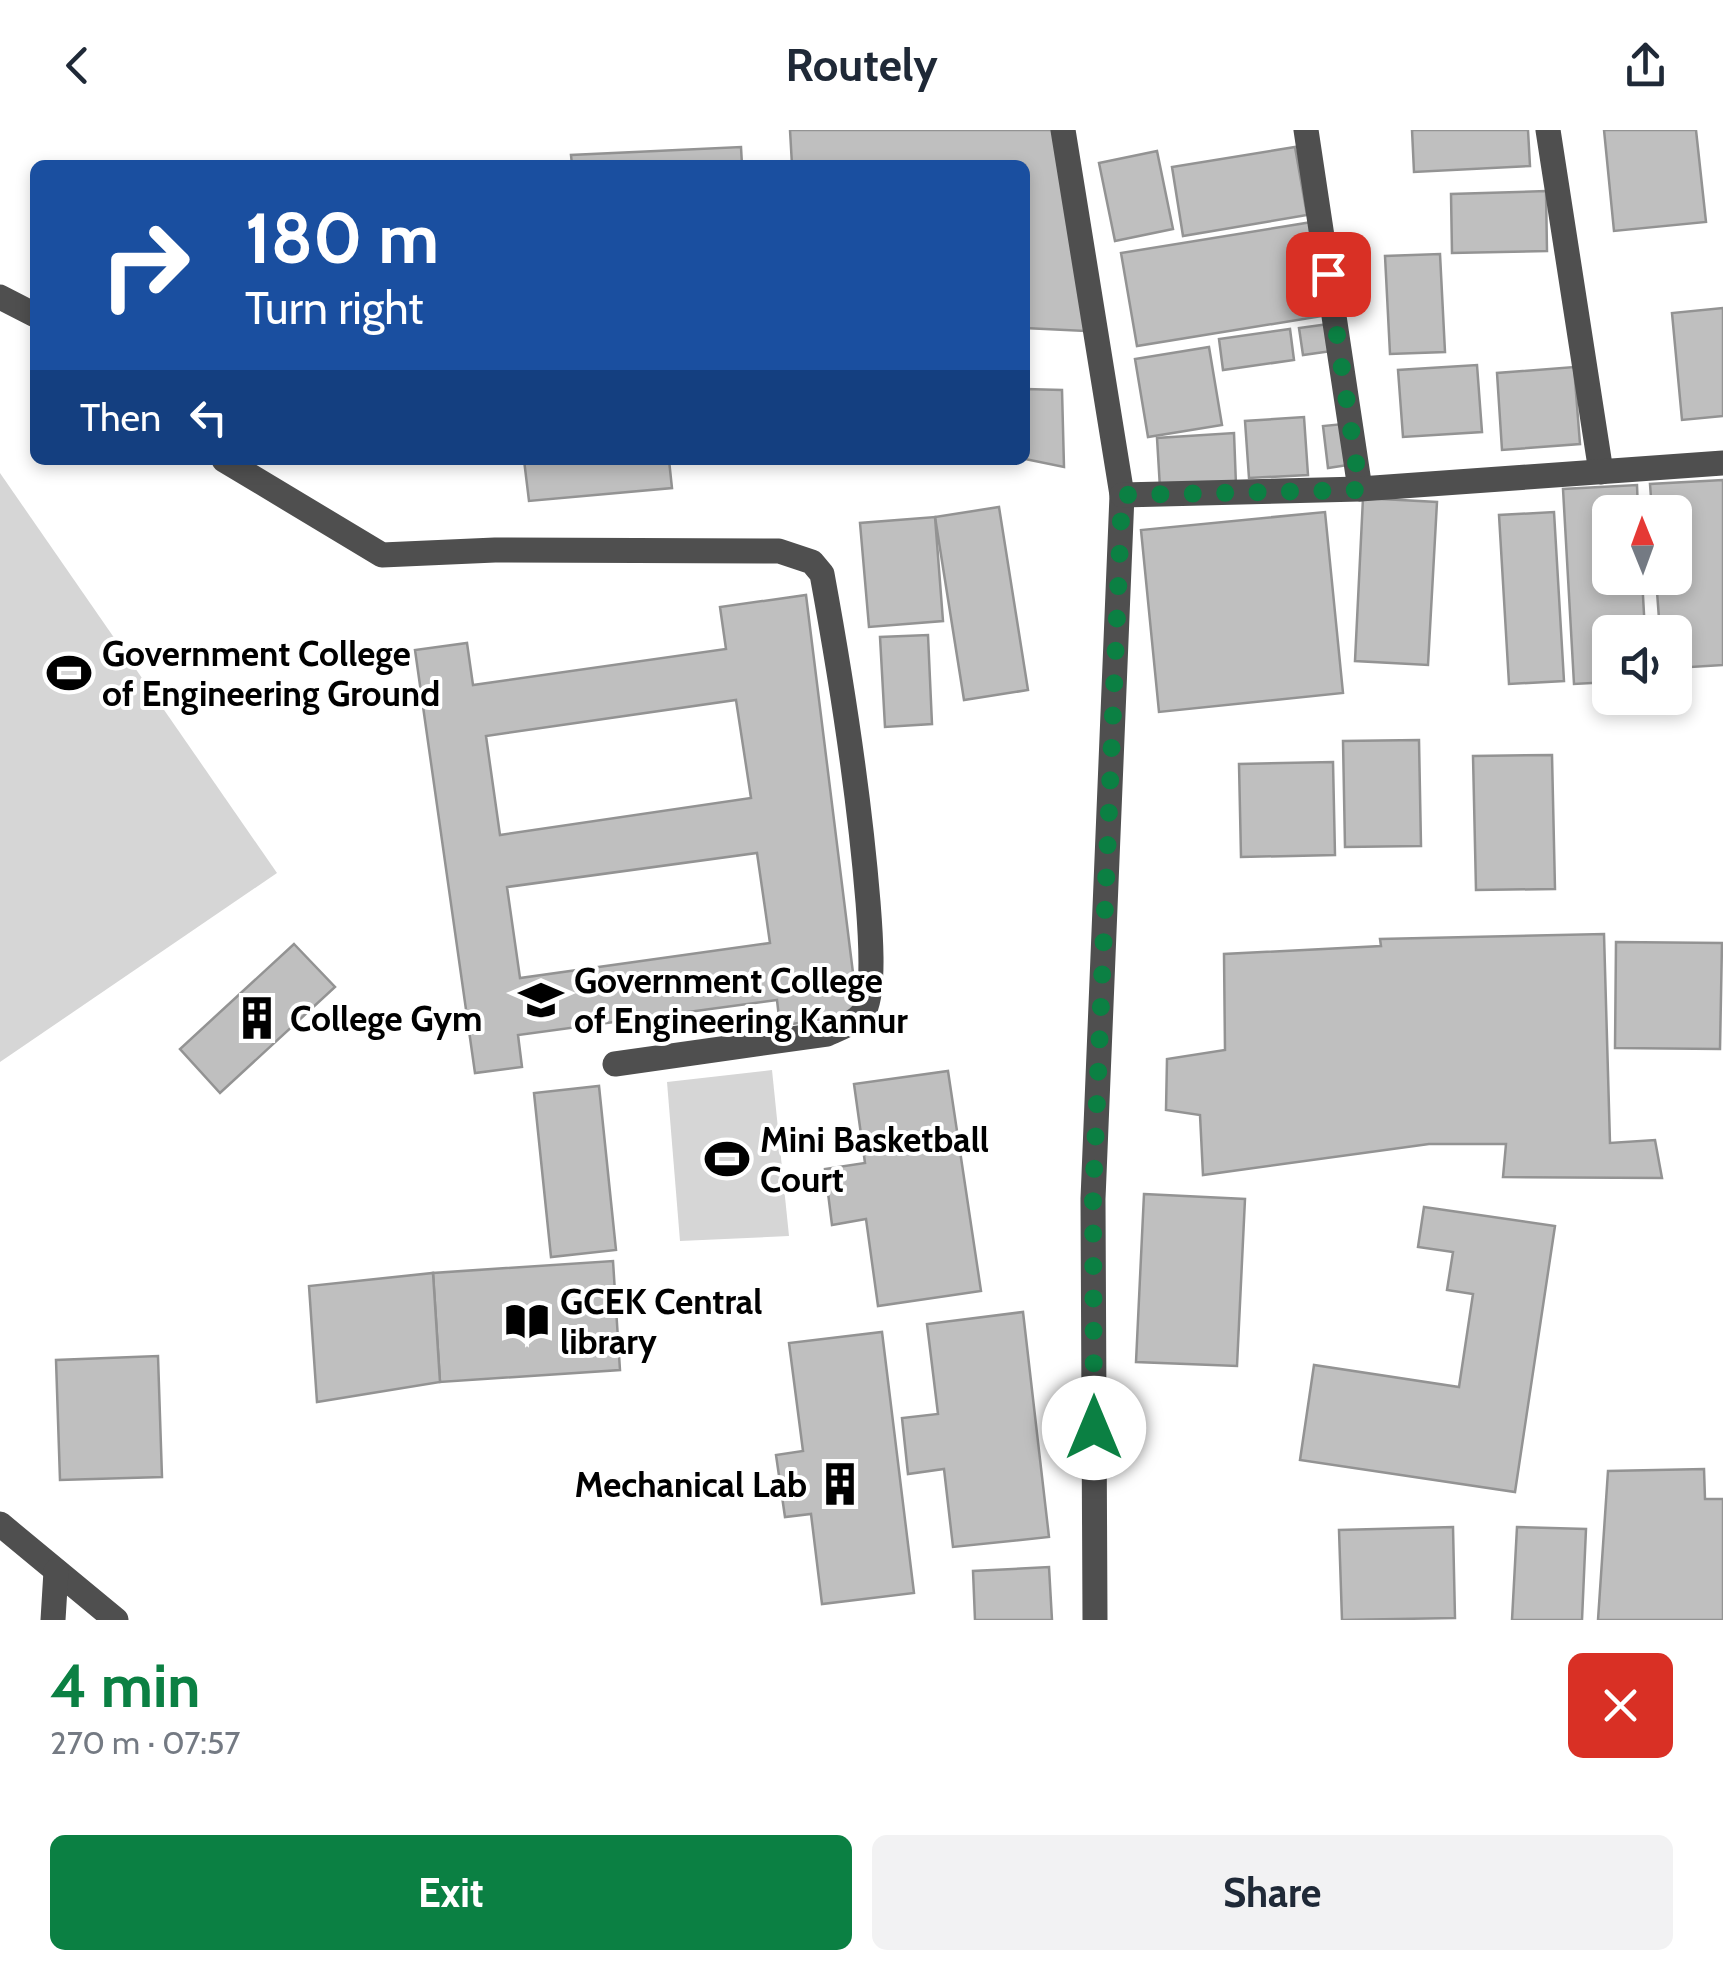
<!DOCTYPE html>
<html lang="en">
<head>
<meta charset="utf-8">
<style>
  body { margin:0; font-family:Cabin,sans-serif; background:#f2f2f3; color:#1f2937; height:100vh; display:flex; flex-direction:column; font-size:38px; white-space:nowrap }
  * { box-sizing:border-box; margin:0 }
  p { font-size:32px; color:#747a83 }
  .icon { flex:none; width:55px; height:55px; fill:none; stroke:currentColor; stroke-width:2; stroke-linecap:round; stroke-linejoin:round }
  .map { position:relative; height:1490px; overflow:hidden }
  .panel { display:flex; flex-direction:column; background:#fff; flex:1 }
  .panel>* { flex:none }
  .top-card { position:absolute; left:30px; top:30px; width:1000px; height:305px; border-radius:15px; box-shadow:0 5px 15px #0003; background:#1a4fa0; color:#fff; overflow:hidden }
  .needle { width:65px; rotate:359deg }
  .tools { position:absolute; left:1592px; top:365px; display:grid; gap:20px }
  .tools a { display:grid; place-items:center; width:100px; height:100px; border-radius:15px; background:#fff; box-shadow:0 5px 15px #0003; font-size:50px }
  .pin { position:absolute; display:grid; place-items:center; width:85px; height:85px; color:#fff; margin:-42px; border-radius:20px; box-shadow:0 5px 15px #0006 }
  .me { position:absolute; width:110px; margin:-55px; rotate:0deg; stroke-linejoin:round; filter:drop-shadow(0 0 8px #0008) }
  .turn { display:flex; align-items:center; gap:35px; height:210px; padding:0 50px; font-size:45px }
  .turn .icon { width:130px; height:130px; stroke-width:2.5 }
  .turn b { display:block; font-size:70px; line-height:85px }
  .then { display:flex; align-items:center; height:95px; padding:0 50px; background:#0003; gap:20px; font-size:38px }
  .round { display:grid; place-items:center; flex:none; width:105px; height:105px; border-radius:15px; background:#f2f2f3 }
  .head { display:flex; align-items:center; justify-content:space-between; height:170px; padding:0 50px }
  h1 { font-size:60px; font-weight:700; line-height:75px; color:#0b8043 }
  .cta { display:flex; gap:20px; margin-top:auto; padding:20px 50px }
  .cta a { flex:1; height:115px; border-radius:15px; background:#0b8043; color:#fff; font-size:40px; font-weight:700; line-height:115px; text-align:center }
  .cta a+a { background:#f2f2f3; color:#1f2937 }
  header { display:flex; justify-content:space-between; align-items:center; height:130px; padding:0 50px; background:#fff; font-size:45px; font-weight:700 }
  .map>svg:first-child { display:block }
  .green { fill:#d6d6d6 }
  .building { fill:#bfbfbf; stroke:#939393; stroke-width:2.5; fill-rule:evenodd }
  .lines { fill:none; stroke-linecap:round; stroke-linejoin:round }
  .minor { stroke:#4f4f4f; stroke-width:25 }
  .route { stroke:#0b8043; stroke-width:18; stroke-dasharray:0 32.4 }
  .labels { text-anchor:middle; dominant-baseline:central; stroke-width:8; stroke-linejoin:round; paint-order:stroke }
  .poi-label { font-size:35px; font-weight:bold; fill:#000; stroke:#fff; text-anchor:start }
</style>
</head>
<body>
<header><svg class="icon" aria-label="back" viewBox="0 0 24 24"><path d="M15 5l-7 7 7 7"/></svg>Routely<svg class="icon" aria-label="share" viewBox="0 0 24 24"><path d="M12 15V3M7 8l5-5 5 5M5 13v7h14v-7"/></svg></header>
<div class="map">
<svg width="1723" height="1490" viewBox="0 0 1723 1490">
  <rect width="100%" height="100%" fill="#fff"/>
  <g class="green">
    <polygon points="0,343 277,743 0,932"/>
    <polygon points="772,940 789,1106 680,1111 667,952"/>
  </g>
  <g class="building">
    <polygon points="790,0 1055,0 1085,201 1025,198 1025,35 792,35"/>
    <polygon points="1412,0 1528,0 1530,36 1414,42"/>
    <polygon points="1604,0 1696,0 1706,92 1614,101"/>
    <polygon points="741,17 742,35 572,35 571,25"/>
    <polygon points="1295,17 1307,85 1183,106 1172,37"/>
    <polygon points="1157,21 1173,99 1115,111 1099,33"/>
    <polygon points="1546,61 1547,121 1452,123 1451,64"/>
    <polygon points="1312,92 1328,185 1137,216 1121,123"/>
    <polygon points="1440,124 1445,222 1390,224 1385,126"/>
    <polygon points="1723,178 1723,286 1682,290 1672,183"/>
    <polygon points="1329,194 1332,221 1303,225 1299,198"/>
    <polygon points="1290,199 1294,230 1223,240 1219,209"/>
    <polygon points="1209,217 1222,295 1148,307 1135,229"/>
    <polygon points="1477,235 1482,302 1403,307 1398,240"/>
    <polygon points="1574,237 1580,314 1502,320 1497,243"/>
    <polygon points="1025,259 1062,260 1064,337 1025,329"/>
    <polygon points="1304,287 1308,345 1249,348 1245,291"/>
    <polygon points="1343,294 1348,335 1328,338 1323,296"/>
    <polygon points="1234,303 1236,355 1160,358 1157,308"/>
    <polygon points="524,330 669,330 672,358 529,371"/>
    <polygon points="1723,350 1723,535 1675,538 1675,502 1660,502 1656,448 1675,448 1675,382 1652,382 1650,354"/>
    <polygon points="1637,355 1638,382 1610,382 1610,448 1642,448 1645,502 1610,502 1610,552 1574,554 1563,359"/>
    <polygon points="1363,368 1437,372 1428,535 1355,531"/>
    <polygon points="999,377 1028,560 964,570 935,387"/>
    <polygon points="1325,382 1343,563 1159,582 1141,400"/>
    <polygon points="1554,382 1564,551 1509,554 1499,385"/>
    <polygon points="935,387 943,491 869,497 860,393"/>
    <path d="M806,465L858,883L780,896L777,870L518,905L522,937L475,943L415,520L467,513L473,555L726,519L720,477ZM736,570L751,668L500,705L486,606ZM757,723L770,813L520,848L507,757Z"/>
    <polygon points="928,505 932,594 885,597 880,507"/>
    <polygon points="1419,610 1421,716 1345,717 1343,611"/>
    <polygon points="1552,625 1555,759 1476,760 1473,626"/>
    <polygon points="1333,632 1335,725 1241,727 1239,634"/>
    <polygon points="1604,804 1610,1013 1655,1010 1662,1048 1503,1047 1506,1014 1429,1014 1203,1045 1200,985 1166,980 1167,929 1225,920 1224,824 1381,816 1380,809"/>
    <polygon points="1616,812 1722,813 1720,919 1615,918"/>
    <polygon points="294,814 335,857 220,963 180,919"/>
    <polygon points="948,941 981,1161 878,1176 866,1089 832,1095 825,1039 865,1033 854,954"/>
    <polygon points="599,956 616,1120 551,1127 534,963"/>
    <polygon points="1144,1064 1245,1069 1237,1236 1136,1232"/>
    <polygon points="1424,1077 1555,1096 1515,1362 1300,1330 1314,1235 1459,1257 1473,1164 1447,1160 1453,1122 1418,1117"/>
    <polygon points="613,1131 620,1240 440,1252 433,1143"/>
    <polygon points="433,1143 440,1252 317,1272 309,1156"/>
    <polygon points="1023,1182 1049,1407 953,1417 944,1339 908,1344 902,1288 938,1284 927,1194"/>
    <polygon points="882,1202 914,1463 822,1474 811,1384 785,1387 776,1325 803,1321 789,1213"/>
    <polygon points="158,1226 162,1347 60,1350 56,1230"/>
    <polygon points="1704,1339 1705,1369 1723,1369 1723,1490 1598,1490 1608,1341"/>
    <polygon points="1453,1397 1455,1488 1342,1490 1339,1400"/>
    <polygon points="1517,1397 1586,1399 1582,1490 1512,1490"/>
    <polygon points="1049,1437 1052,1490 975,1490 973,1441"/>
  </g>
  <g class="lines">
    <g class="minor">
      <polyline points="1063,0 1122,365 1093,1069 1095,1490"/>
      <polyline points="1306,0 1360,359"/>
      <polyline points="1548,0 1601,342"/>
      <polyline points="0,167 35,185"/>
      <path d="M224,330L382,425L495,420L779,421L812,432L822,444C842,553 859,662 868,772C870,797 875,857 865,879C859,893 839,898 827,904L615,934"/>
      <polyline points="1122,365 1360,359 1723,333"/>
      <polyline points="0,1394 116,1490"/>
      <polyline points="53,1490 56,1441"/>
    </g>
  </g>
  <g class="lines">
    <polyline class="route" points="1094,1298 1093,1068 1122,365 1360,360 1328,144"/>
  </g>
  <defs>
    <g id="stadium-bare" transform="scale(3.45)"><path d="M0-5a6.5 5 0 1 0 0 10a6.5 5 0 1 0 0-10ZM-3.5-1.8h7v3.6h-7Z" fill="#000" stroke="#fff" stroke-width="2.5" paint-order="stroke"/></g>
    <g id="university-bare" transform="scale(3.45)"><path d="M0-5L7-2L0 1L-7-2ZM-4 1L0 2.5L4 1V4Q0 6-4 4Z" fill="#000" stroke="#fff" stroke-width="2.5" paint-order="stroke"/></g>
    <g id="building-bare" transform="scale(3.45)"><path d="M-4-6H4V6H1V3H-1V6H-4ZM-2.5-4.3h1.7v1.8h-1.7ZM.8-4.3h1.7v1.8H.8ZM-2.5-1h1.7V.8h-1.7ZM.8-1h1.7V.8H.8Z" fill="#000" stroke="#fff" stroke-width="2.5" paint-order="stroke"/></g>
    <g id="library-bare" transform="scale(3.45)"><path d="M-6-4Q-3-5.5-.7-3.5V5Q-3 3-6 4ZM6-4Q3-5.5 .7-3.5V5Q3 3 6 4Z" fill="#000" stroke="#fff" stroke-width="2.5" paint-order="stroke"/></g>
  </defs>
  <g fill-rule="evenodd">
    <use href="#stadium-bare" x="69" y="543"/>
    <use href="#university-bare" x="541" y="870"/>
    <use href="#building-bare" x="257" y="888"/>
    <use href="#stadium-bare" x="727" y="1029"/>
    <use href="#library-bare" x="527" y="1191"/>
    <use href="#building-bare" x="840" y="1354"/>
  </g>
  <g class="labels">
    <g class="poi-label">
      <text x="102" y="523">Government College<tspan x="102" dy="40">of Engineering Ground</tspan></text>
      <text x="574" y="850">Government College<tspan x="574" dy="40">of Engineering Kannur</tspan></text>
      <text x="290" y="888">College Gym</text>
      <text x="760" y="1009">Mini Basketball<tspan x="760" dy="40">Court</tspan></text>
      <text x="560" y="1171">GCEK Central<tspan x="560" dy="40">library</tspan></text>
      <text x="807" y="1354" text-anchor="end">Mechanical Lab</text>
    </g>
  </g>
</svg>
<div class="tools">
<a><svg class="needle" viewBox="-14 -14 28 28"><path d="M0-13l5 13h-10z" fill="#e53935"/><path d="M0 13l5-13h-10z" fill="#747a83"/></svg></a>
<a><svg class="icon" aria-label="sound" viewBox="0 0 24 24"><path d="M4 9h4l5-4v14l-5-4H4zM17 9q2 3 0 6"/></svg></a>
</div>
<div class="pin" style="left:1328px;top:144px;background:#d93025"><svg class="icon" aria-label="arrive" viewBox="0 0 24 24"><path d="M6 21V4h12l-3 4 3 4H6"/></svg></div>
<svg class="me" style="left:1094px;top:1298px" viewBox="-20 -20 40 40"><circle r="19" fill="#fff"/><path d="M0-13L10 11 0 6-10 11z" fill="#0b8043"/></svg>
<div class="top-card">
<div class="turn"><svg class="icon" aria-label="right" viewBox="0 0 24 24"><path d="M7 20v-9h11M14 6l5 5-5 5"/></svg><div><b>180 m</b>Turn right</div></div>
<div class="then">Then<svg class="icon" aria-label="left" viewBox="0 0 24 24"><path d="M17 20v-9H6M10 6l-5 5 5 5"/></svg></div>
</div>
</div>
<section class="panel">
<div class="head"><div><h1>4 min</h1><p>270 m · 07:57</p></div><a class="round" style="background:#d93025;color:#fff"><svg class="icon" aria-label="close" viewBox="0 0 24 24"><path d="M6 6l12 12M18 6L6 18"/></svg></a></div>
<div class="cta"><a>Exit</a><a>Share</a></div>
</section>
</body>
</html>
